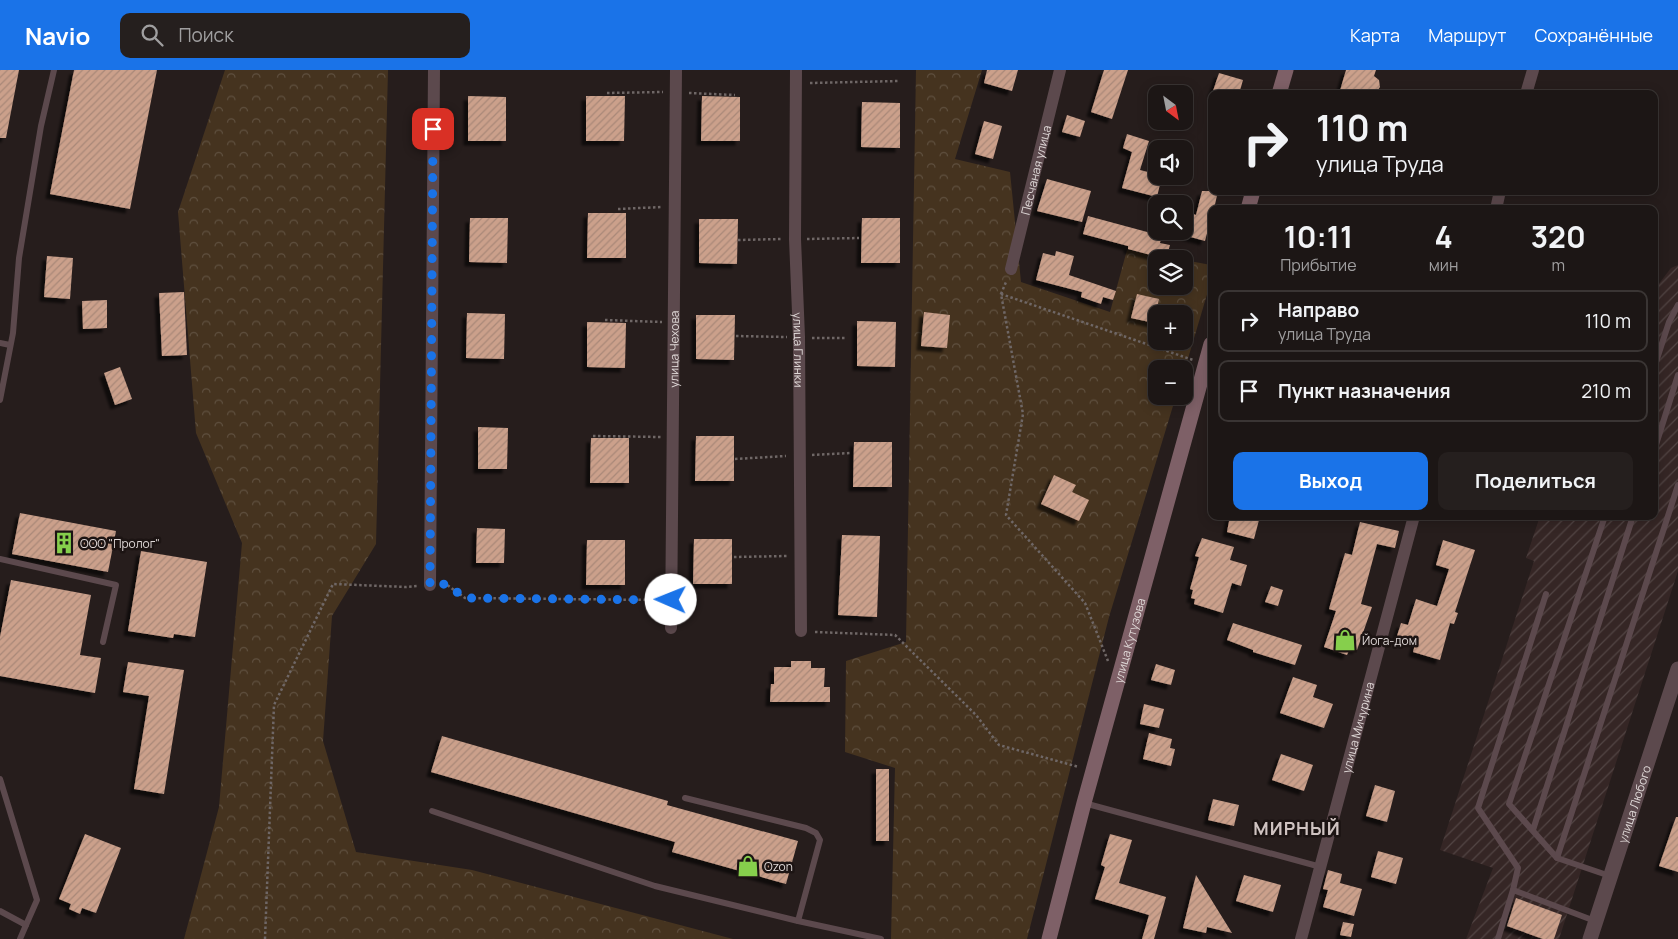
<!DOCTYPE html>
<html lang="ru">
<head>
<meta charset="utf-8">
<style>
  body { margin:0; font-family:Manrope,sans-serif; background:#251f1e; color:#f1f3f6; height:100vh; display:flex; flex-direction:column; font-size:19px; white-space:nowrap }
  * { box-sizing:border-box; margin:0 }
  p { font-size:16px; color:#a09fa0 }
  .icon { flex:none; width:28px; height:28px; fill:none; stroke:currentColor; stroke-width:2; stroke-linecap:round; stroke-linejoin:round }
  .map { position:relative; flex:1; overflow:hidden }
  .drawer { position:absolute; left:1208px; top:135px; width:450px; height:315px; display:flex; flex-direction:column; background:#1c1615; border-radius:10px; box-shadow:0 2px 12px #0003,0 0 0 1px #3a3534 }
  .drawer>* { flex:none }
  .guide { position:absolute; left:1208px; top:20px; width:450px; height:105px; border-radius:10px; box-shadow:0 2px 12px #0003,0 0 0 1px #3a3534; background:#1c1615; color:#f1f3f6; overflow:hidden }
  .needle { width:32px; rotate:148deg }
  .controls { position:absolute; left:1148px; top:15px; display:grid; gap:10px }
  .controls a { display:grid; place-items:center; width:45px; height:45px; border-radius:10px; background:#1c1615; box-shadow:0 2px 12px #0003,0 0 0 1px #3a3534; font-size:25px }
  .pin { position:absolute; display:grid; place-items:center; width:42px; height:42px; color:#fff; margin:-21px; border-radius:10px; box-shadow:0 2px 8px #0006 }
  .me { position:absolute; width:55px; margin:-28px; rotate:271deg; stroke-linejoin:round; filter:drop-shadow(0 0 4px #0008) }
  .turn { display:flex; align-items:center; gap:18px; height:105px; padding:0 25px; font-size:22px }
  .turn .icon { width:65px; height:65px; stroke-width:2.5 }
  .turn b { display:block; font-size:35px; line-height:42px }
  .eta { display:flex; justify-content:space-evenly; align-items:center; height:85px; text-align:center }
  .eta b { font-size:30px; font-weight:700; line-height:35px }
  .button { display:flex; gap:10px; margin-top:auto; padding:10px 25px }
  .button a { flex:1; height:58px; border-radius:10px; background:#1a73e8; color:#fff; font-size:20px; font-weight:700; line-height:58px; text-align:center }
  .button a+a { background:#251f1e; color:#f1f3f6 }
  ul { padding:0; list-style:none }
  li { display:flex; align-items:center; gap:15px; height:62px; margin:0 10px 8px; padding:0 15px; border:2px solid #3a3534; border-radius:10px }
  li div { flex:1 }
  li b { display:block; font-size:19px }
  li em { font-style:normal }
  header { display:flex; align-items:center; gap:30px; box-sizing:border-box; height:70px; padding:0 25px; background:#1a73e8; color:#fff }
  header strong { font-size:24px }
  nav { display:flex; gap:28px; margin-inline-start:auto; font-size:18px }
  .search { width:350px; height:45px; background:#251f1e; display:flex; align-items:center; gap:12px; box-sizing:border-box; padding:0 18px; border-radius:10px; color:#a09fa0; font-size:19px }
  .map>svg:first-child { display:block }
  .industrial { fill:url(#industrial-furrows) }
  .forest { fill:url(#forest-crowns); fill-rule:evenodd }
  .building { fill:url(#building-hatch); filter:url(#shadow) }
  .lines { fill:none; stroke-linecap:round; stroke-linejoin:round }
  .path { stroke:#6f6766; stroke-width:2.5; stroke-dasharray:2.5 2.5; stroke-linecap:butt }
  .service { stroke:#5c494d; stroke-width:6 }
  .minor { stroke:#5c494d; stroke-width:12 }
  .tertiary { stroke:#5c494d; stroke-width:15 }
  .secondary { stroke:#7e6067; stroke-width:15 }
  .route { stroke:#1a73e8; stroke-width:9; stroke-dasharray:0 16.2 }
  .labels { text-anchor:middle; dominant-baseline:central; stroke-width:5; stroke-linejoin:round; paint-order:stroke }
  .street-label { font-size:12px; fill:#dfd8d7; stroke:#1c1413 }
  .poi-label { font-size:12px; fill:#dfd8d7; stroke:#1c1413; text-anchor:start }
  .district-label { font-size:18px; font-weight:bold; letter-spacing:1px; fill:#cfc3c1; stroke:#1c1413 }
</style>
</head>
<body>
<header>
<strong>Navio</strong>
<div class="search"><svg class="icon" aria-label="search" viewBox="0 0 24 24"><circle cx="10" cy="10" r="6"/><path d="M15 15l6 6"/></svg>Поиск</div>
<nav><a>Карта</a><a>Маршрут</a><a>Сохранённые</a></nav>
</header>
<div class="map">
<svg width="1678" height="869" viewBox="0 0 1678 869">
  <defs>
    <pattern id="industrial-furrows" width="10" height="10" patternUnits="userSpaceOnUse" patternTransform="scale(1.25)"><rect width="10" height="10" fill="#352625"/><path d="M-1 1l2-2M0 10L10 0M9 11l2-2" fill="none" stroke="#524544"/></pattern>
    <pattern id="forest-crowns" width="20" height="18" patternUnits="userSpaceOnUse" patternTransform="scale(1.25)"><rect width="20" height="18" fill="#45331f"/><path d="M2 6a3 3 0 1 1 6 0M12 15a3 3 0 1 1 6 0" fill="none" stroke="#5f503f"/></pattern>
    <pattern id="building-hatch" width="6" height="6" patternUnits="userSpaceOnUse" patternTransform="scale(1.25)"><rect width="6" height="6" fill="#cba08b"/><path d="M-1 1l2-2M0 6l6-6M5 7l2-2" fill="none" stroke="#a98878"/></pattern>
    <filter id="shadow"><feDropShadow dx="-4.5" dy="4.5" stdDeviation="1" flood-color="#0009"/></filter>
  </defs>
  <rect width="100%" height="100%" fill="#261d1c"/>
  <polygon class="industrial" points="1678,195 1678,501 1559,869 1466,869 1493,798 1440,780 1534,491 1526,488 1540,446 1654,446 1654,220 1671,198"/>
  <g class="forest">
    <polygon points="225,0 388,0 376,474 332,546 323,671 356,782 472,800 733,869 184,869 219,737 242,473 196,363 178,142"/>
    <path d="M916,0H982L955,89L1010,102L1021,212L1110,242L1127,180L1177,189H1156V216H1184V190L1211,195V211L1184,302V299H1156V326H1176L1109,547L1027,869H891L895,698L845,682L846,591L906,572ZM1156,244H1184V271H1156Z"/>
  </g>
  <g class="building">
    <polygon points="0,0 19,0 6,68 0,68"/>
    <polygon points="74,0 157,0 130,139 50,124"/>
    <polygon points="987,0 1018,0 1012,21 984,13"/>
    <polygon points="1104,0 1128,0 1112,49 1091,42"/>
    <polygon points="1346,0 1376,0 1374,6 1379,10 1380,17 1375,24 1339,24"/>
    <polygon points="1219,3 1243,10 1239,24 1212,24"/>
    <polygon points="468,26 506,27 506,71 468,71"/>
    <polygon points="586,26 625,26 624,71 586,71"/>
    <polygon points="702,26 740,27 740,71 701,71"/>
    <polygon points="862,32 900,33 900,78 861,77"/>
    <polygon points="1067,45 1085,51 1080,67 1062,62"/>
    <polygon points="984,51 1002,56 993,89 975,84"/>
    <polygon points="1127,64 1149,71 1140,100 1156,104 1156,106 1162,106 1157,127 1122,118 1132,82 1123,78"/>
    <polygon points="1047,109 1091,121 1082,152 1037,141"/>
    <polygon points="1202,121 1218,121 1214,139 1211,139 1211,148 1205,171 1187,166 1193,144 1196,145"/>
    <polygon points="588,143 626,143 626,188 587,188"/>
    <polygon points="1088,146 1162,166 1160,173 1170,175 1166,189 1128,179 1128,176 1083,164"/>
    <polygon points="470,148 508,148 507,193 469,192"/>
    <polygon points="862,148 900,148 900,193 861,193"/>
    <polygon points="699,149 738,149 737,194 699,193"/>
    <polygon points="1056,181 1074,186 1069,205 1116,221 1113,230 1103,227 1101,234 1081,227 1082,222 1036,210 1043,183 1055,186"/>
    <polygon points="47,186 73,188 70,229 44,227"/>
    <polygon points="184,222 187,285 162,286 159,223"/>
    <polygon points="1137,224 1159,229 1154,253 1131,248"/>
    <polygon points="107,230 107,258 83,259 82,231"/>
    <polygon points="924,242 950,245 947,278 921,276"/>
    <polygon points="467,243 505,244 504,289 466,288"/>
    <polygon points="696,245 735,245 734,290 696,289"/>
    <polygon points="857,251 896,252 895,297 857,296"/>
    <polygon points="587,252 626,253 625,298 587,297"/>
    <polygon points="120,297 132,329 115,335 104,303"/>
    <polygon points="478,357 508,358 507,399 478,399"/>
    <polygon points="696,366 734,366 734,411 695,411"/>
    <polygon points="591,368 629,368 629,413 590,413"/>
    <polygon points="854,372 892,372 892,417 853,417"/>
    <polygon points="1054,405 1076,415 1072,422 1089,430 1079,451 1041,434"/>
    <polygon points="20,443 116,461 108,502 12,484"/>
    <polygon points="1230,446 1244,446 1259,450 1254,469 1227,462"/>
    <polygon points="1360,452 1399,461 1395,478 1377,474 1361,534 1372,537 1357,580 1350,578 1347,585 1324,577 1336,541 1329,539 1345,483 1352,485"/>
    <polygon points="477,458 505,459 504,493 476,493"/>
    <polygon points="842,465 880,466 877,547 838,545"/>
    <polygon points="1202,468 1234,477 1230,490 1247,495 1241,516 1232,513 1223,543 1194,534 1195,529 1191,528 1193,520 1190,519 1199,487 1195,486"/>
    <polygon points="694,469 732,469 732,514 693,514"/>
    <polygon points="587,470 625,470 625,515 586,515"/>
    <polygon points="1443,470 1475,480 1455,542 1458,543 1454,554 1450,553 1440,590 1413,582 1416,571 1397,566 1401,553 1408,555 1416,529 1437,536 1449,499 1436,495"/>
    <polygon points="141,481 207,492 195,567 174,564 173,568 128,561"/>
    <polygon points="11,510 91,525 80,585 101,588 95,623 0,606 0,567"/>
    <polygon points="1271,516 1283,520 1278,536 1265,532"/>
    <polygon points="1233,553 1302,575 1295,595 1253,582 1253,580 1227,570"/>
    <polygon points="791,591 811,591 811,598 825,598 824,617 830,617 830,632 770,632 771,614 774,614 774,597 791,597"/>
    <polygon points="128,592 184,600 164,724 134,719 149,626 123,622"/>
    <polygon points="1156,594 1175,600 1171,615 1151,610"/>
    <polygon points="1293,607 1317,615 1313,627 1333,634 1324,658 1280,643"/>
    <polygon points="1144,634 1164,639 1159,658 1140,654"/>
    <polygon points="1149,663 1172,669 1170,678 1175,679 1171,696 1143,689"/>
    <polygon points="442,666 668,731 667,735 798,771 786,814 672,782 675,772 431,702"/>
    <polygon points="1281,684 1313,695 1304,721 1272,710"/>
    <rect x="876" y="699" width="13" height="72"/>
    <polygon points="1375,715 1395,721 1387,752 1366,746"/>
    <polygon points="1213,729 1239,735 1234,756 1208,750"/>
    <polygon points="1676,747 1678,747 1678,802 1659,796"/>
    <polygon points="85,764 121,778 96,843 82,838 80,844 69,839 71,834 59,829"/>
    <polygon points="1110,764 1132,770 1119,813 1166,827 1154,869 1142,869 1149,845 1095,829 1105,797 1101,795"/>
    <polygon points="1378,781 1403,788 1396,814 1371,807"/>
    <polygon points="1328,800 1342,804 1340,813 1362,819 1354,846 1323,837 1328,820 1323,819"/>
    <polygon points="1196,805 1232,863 1207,857 1206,863 1183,858"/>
    <polygon points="1244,805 1281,815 1273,842 1236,831"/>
    <polygon points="1516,828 1562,845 1554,869 1543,869 1507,856"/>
    <polygon points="1343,852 1354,854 1351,867 1340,865"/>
  </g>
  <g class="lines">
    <g class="path">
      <polyline points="810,13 898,11"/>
      <polyline points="607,23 663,22"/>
      <polyline points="689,23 735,25"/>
      <polyline points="618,139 662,137"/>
      <polyline points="807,169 859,168"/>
      <polyline points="738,170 781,169"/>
      <polyline points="1001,224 1006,212"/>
      <polyline points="605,250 662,252"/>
      <polyline points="736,266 787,267"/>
      <polyline points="812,268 847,268"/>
      <polyline points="593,366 661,367"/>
      <polyline points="812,385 851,383"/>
      <polyline points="735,389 786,386"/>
      <polyline points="734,487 787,486"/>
      <polyline points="443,514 446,514 465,528 657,530"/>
      <polyline points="815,562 895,565 976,645 999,675 1079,697"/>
      <polyline points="1108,591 1085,533 1006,445 1023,344 1001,224 1193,290"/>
      <polyline points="265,869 274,635 333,514 406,517 417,516"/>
    </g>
    <g class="service">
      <polyline points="0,273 10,275"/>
      <polyline points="1654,298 1669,252 1678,235"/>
      <polyline points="0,330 13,263 19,188 41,56 54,0"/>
      <polyline points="1654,381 1678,305"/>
      <polyline points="1605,446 1509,734 1557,788 1610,806"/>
      <polyline points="0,489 116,515 103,572"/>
      <polyline points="0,709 37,830 26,855"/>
      <polyline points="685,728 806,758 816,763 820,770 798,851"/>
      <polyline points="1084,733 1321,797"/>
      <polyline points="432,741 655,816 798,851 881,869"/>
      <polyline points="1533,760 1633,446"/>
      <polyline points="1557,788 1678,415"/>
      <polyline points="1513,820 1518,798 1478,738 1546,524"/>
      <polyline points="0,841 26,855 20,869"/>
      <polyline points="1498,869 1513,820 1595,851"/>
    </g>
    <g class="minor">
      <path id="s1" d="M796,0L795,169L799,267L801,561"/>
      <polyline points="1526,24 1533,0"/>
      <polyline points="1496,139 1500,121"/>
      <path id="s2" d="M1011,199L1060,0"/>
      <polyline points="430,515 434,0"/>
      <path id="s3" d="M671,558L676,0"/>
      <path id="s4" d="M1301,869L1414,446"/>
    </g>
    <path class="tertiary" id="s5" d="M1590,869L1678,599"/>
    <g class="secondary">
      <polyline points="1279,24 1286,0"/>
      <polyline points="1248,139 1253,121"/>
      <path id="s6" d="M1049,869L1084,733L1211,274"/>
    </g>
  </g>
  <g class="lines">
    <polyline class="route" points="433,59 430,515 446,514 465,528 671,530"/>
  </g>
  <defs>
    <g id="building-bare" transform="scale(1.725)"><path d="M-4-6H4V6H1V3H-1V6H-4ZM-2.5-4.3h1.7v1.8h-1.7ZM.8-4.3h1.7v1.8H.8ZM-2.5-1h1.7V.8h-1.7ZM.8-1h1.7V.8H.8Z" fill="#86cf4c" stroke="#1c1413" stroke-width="2.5" paint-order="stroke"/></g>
    <g id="shop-bare" transform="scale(1.725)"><path d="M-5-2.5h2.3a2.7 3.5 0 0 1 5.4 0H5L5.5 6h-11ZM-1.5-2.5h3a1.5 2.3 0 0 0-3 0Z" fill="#86cf4c" stroke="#1c1413" stroke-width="2.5" paint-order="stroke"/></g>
  </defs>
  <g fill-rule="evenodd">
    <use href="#building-bare" x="64" y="473"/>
    <use href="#shop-bare" x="1345" y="570"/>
    <use href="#shop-bare" x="748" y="796"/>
  </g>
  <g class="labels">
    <g class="street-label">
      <text stroke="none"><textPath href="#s2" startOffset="102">Песчаная улица</textPath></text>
      <text stroke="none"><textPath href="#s3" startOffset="279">улица Чехова</textPath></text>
      <text stroke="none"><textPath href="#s1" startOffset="280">улица Глинки</textPath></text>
      <text stroke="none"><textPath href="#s6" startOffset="309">улица Кутузова</textPath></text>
      <text stroke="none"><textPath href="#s4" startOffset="219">улица Мичурина</textPath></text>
      <text stroke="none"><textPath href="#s5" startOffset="142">улица Любого</textPath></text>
    </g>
    <g class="poi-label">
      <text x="80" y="473">ООО "Пролог"</text>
      <text x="1362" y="570">Йога-дом</text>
      <text x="764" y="796">Ozon</text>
    </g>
    <g class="district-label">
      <text x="1297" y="758">МИРНЫЙ</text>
    </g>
  </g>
</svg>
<div class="controls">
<a><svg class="needle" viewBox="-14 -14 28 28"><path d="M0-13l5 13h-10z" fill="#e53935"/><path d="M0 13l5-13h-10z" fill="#a09fa0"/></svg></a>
<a><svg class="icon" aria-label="sound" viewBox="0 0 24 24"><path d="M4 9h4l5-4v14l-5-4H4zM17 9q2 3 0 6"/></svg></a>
<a><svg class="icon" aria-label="search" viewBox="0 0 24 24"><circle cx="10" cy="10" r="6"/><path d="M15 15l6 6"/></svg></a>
<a><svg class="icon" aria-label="layers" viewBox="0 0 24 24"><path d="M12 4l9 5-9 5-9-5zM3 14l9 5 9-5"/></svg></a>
<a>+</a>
<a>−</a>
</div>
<div class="pin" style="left:433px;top:59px;background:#d93025"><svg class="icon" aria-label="arrive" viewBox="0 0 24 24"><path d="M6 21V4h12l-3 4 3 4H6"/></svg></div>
<svg class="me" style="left:671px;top:530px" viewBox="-20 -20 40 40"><circle r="19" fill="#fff"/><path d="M0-13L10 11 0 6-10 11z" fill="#1a73e8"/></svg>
<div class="guide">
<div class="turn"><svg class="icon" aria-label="right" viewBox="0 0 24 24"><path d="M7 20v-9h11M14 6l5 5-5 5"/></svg><div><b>110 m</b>улица Труда</div></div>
</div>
<section class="drawer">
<div class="eta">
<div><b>10:11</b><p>Прибытие</p></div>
<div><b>4</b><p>мин</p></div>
<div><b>320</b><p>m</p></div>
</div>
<ul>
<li><svg class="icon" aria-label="right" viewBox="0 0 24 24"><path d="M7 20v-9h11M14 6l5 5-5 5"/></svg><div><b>Направо</b><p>улица Труда</p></div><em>110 m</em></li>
<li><svg class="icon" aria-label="arrive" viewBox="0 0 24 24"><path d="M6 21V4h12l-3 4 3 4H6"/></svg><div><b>Пункт назначения</b></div><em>210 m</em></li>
</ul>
<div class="button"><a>Выход</a><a>Поделиться</a></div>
</section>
</div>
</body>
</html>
